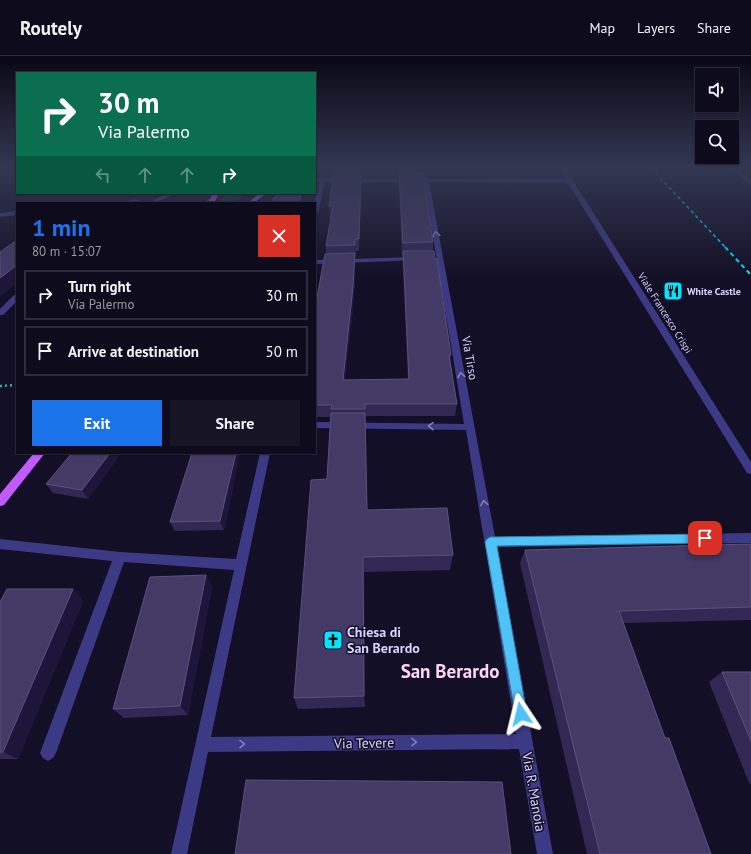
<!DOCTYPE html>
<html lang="en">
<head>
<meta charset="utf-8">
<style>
  body { margin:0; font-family:"PT Sans",sans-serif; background:#171425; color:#f1f3f6; height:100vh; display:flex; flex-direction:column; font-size:15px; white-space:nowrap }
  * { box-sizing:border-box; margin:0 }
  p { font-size:13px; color:#9b9ba3 }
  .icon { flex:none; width:22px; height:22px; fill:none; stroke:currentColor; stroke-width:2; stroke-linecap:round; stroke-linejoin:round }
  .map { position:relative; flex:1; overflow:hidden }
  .sheet { position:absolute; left:16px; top:146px; width:300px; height:252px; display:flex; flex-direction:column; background:#0e0b1c; border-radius:0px; box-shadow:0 1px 3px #0004,0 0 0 1px #2e2b3b }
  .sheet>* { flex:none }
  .guide { position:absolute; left:16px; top:16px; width:300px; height:122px; border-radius:0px; box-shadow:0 1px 3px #0004,0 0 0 1px #2e2b3b; background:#0b6e4f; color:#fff; overflow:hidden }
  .tools { position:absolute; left:695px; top:12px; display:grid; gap:8px }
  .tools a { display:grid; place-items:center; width:44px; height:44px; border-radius:0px; background:#0e0b1c; box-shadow:0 1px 3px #0004,0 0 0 1px #2e2b3b; font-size:20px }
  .pin { position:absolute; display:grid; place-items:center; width:34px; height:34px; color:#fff; margin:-17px; border-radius:8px; box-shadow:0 2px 6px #0006 }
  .me { position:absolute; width:44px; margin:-22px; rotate:350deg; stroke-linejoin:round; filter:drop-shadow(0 0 3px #0008) }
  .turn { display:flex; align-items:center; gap:14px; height:84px; padding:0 16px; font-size:18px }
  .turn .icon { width:52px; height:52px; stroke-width:2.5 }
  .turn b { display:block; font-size:28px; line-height:34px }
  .lanes { display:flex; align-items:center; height:38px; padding:0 16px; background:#0003; justify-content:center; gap:20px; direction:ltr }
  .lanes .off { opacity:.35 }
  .round { display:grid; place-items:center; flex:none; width:42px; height:42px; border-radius:0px; background:#171425 }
  .headline { display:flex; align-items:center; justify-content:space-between; height:68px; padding:0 16px }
  h1 { font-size:24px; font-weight:700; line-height:30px; color:#1a73e8 }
  .action { display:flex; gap:8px; margin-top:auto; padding:8px 16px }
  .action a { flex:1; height:46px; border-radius:0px; background:#1a73e8; color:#fff; font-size:16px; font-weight:700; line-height:46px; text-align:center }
  .action a+a { background:#171425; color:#f1f3f6 }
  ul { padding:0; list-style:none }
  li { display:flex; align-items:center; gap:12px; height:50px; margin:0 8px 6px; padding:0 8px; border:2px solid #2e2b3b; border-radius:0px }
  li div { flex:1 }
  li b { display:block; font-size:15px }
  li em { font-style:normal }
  header { display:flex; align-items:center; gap:24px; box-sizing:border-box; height:56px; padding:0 20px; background:#0e0b1c; border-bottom:1px solid #2e2b3b }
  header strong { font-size:19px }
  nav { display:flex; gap:22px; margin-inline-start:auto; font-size:14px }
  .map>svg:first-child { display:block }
  .green { fill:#12302f }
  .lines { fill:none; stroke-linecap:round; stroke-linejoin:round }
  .path { stroke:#2fb8b0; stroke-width:2.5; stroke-dasharray:2 3; stroke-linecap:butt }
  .minor { fill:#3d3a85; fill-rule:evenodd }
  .major { fill:#c25bff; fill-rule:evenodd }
  .rail-far1 { stroke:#00e5ff; stroke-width:1.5; stroke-dasharray:3.5 3; stroke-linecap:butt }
  .rail { stroke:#00e5ff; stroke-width:2; stroke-dasharray:4.5 3.5; stroke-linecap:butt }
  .wall { fill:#312854 }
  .shaded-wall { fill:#1d163a }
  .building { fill:#433a66; stroke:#5a527e }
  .oneway { stroke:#837fbc }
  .route { fill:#4fc3f7; stroke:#337fa1 }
  .labels { text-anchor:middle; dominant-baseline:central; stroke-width:3; stroke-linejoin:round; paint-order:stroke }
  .far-poi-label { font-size:10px; font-weight:bold; fill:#d9d4ff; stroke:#130f26; text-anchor:start }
  .far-street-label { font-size:10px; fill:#d9d4ff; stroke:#130f26 }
  .street-label { font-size:12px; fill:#d9d4ff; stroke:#130f26 }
  .near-poi-label { font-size:14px; font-weight:bold; fill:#d9d4ff; stroke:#130f26; text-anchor:start }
  .near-street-label { font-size:14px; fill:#d9d4ff; stroke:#130f26 }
  .near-district-label { font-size:19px; font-weight:bold; fill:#ffd6f0; stroke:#130f26 }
</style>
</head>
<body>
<header>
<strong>Routely</strong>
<nav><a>Map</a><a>Layers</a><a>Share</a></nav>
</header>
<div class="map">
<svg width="751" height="798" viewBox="0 0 751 798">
  <rect width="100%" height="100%" fill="#130f26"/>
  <polygon class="green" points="226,137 244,137 236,147 218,147"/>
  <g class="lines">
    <polyline class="path" points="0,330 17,329"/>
    <g class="minor">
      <polygon points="559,112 565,112 751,406 751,418 747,417 568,127 429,126 495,481 751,477 751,487 497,491 553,798 537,798 519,693 208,696 187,798 171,798 234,514 124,506 56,697 53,702 48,705 43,702 40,697 112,505 0,493 0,483 120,496 236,503 260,397 270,397 211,681 516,678 466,374 315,372 315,366 464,368 424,126 325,126 318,156 315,158 314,147 320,126 315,126 315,122 423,123 426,121 429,123 567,123"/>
      <polygon points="730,112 735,112 751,124 751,129"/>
      <polygon points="168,137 176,137 155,147 121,147 135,143 148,147"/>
      <polygon points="210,142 215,143 210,147 203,147"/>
      <polygon points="17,155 17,159 0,161 0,157"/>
      <polygon points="417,201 419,202 419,204 315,208 315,204"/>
      <polygon points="14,239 17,239 17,245 3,259 0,259 0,253"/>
    </g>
    <g class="major">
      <polygon points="213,137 219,137 214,147 208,147"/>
      <polygon points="260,137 266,137 254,147 248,147"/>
      <polygon points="34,397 45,397 4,449 0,450 0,438"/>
    </g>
    <polyline class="rail-far1" points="651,112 726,192"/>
    <polyline class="rail" points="725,191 751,219"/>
  </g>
  <g class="wall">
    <polygon points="399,117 433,186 433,195 451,299 450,307 457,348 455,360 365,360 367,454 453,499 450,514 364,516 365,651 298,653 294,642 327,423 330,361 315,361 315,252 326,198 326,190 331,162 330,161 329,150 361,128 359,195 356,195 355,201 354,242 345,324 408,323 403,207 403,200 402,200 399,128"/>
    <polygon points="72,397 121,397 88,443 53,437 46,428"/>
    <polygon points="192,397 240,397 224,474 175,475 170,466"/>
    <polygon points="751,488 751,564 623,567 665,682 711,798 587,798 520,507 525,494"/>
    <polygon points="206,519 212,531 188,659 124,662 113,653"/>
    <polygon points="73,533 83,545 18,703 0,703 0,546"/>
    <polygon points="722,616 751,616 751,728 749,727 709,626"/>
  </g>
  <g class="shaded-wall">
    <polygon points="361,117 361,128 359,195 359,183"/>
    <polygon points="301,137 303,137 303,140 302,147 299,147"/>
    <polygon points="355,197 355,208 354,242 344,336 343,324"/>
    <polygon points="17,209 17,227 0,241 0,222"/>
    <polygon points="110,397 121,397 88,443 82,434"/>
    <polygon points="236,397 240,397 224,474 220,465"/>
    <polygon points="363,501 364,516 365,651 364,640"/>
    <polygon points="206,519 212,531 188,659 180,650"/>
    <polygon points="73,533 83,545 18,703 3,696"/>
  </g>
  <g class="building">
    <polygon points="333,117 361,117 359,183 355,183 355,189 326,190 333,150 329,150"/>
    <polygon points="399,117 423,117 433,186 403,187"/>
    <polygon points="278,137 301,137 299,147 270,147"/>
    <polygon points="17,184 17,209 0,222 0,196"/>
    <polygon points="403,195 434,195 435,203 437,203 451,299 449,299 457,348 365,348 365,353 331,353 332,349 315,349 315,252 325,198 355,197 353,231 343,324 409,323"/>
    <polygon points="331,357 365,357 367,454 447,452 453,499 363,501 364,640 294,642 311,424 327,423"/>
    <polygon points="72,397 110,397 82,434 46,428"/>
    <polygon points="192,397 236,397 220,465 170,466"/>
    <polygon points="751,488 751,551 619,555 665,682 669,682 711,798 600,798 525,494"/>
    <polygon points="206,519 180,650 113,653 150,521"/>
    <polygon points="7,533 73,533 3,696 0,696 0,546"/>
    <polygon points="722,616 751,616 751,685"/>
    <polygon points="246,724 502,726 511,798 235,798"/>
  </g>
  <defs><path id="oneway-chevron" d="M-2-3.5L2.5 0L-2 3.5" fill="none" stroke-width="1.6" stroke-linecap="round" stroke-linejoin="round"/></defs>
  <g class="oneway">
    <use href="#oneway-chevron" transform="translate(436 178) rotate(-100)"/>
    <use href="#oneway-chevron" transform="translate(461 319) rotate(-100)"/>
    <use href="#oneway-chevron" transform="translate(431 370) rotate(-179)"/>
    <use href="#oneway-chevron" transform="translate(484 447) rotate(-100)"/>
    <use href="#oneway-chevron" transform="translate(414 686) rotate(-1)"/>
    <use href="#oneway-chevron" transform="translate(242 688) rotate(-1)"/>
  </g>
  <linearGradient id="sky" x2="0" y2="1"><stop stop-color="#0a0815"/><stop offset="0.5" stop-color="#333752"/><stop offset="1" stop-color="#333752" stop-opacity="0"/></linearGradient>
  <rect width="751" height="223" fill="url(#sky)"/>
  <polygon class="route" points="705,478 709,479 710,482 709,486 705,487 497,490 527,658 525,663 521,665 516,663 485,486 487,483 490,481"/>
  <defs>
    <g id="restaurant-square" transform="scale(1)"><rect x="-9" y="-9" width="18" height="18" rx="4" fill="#00e5ff" stroke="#130f26"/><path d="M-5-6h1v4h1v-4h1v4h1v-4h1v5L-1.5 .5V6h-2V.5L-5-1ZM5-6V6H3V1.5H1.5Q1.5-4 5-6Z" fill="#111"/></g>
    <g id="church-square" transform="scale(1)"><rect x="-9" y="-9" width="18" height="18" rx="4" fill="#00e5ff" stroke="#130f26"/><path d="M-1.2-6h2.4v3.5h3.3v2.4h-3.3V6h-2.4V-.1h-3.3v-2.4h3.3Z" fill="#111"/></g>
  </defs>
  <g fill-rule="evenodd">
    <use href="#restaurant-square" x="673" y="235"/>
    <use href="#church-square" x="333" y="584"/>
  </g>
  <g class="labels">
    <g class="far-poi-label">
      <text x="687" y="235">White Castle</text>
    </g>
    <g class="far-street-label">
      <text transform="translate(665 257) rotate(58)">Viale Francesco Crispi</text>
    </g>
    <g class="street-label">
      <text transform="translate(470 302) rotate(80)">Via Tirso</text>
    </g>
    <g class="near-poi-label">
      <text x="347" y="576">Chiesa di<tspan x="347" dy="16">San Berardo</tspan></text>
    </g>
    <g class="near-street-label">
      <text transform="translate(364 687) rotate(-1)">Via Tevere</text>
      <text transform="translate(534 736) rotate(80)">Via R. Manoia</text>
    </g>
    <g class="near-district-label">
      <text x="450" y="615">San Berardo</text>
    </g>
  </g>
</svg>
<div class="tools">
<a><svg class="icon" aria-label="sound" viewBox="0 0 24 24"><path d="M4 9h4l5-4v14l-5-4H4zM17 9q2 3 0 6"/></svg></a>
<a><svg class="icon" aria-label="search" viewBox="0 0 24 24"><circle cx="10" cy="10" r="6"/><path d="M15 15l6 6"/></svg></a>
</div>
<div class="pin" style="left:705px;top:482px;background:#d93025"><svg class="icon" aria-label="arrive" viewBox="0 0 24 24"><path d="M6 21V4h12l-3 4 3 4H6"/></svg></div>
<svg class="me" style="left:521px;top:658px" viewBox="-20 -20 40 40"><path d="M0-17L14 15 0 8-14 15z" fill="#4fc3f7" stroke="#fff" stroke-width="4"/></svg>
<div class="guide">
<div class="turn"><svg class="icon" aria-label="right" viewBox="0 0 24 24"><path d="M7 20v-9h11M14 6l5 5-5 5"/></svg><div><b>30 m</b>Via Palermo</div></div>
<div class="lanes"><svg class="icon off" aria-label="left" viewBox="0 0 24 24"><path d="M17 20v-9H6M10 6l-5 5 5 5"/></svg><svg class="icon off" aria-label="ahead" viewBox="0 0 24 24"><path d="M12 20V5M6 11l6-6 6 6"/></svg><svg class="icon off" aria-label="ahead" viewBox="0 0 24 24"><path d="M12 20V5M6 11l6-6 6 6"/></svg><svg class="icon" aria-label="right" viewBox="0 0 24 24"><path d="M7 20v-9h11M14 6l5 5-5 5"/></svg></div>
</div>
<section class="sheet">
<div class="headline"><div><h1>1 min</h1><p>80 m · 15:07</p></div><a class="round" style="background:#d93025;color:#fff"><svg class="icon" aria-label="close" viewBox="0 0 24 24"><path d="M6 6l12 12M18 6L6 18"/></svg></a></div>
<ul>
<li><svg class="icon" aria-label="right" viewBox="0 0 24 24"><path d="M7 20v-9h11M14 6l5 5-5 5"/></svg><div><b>Turn right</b><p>Via Palermo</p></div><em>30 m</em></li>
<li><svg class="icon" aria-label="arrive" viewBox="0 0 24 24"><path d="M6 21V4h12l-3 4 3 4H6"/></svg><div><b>Arrive at destination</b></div><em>50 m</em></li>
</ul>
<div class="action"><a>Exit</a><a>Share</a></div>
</section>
</div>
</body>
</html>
